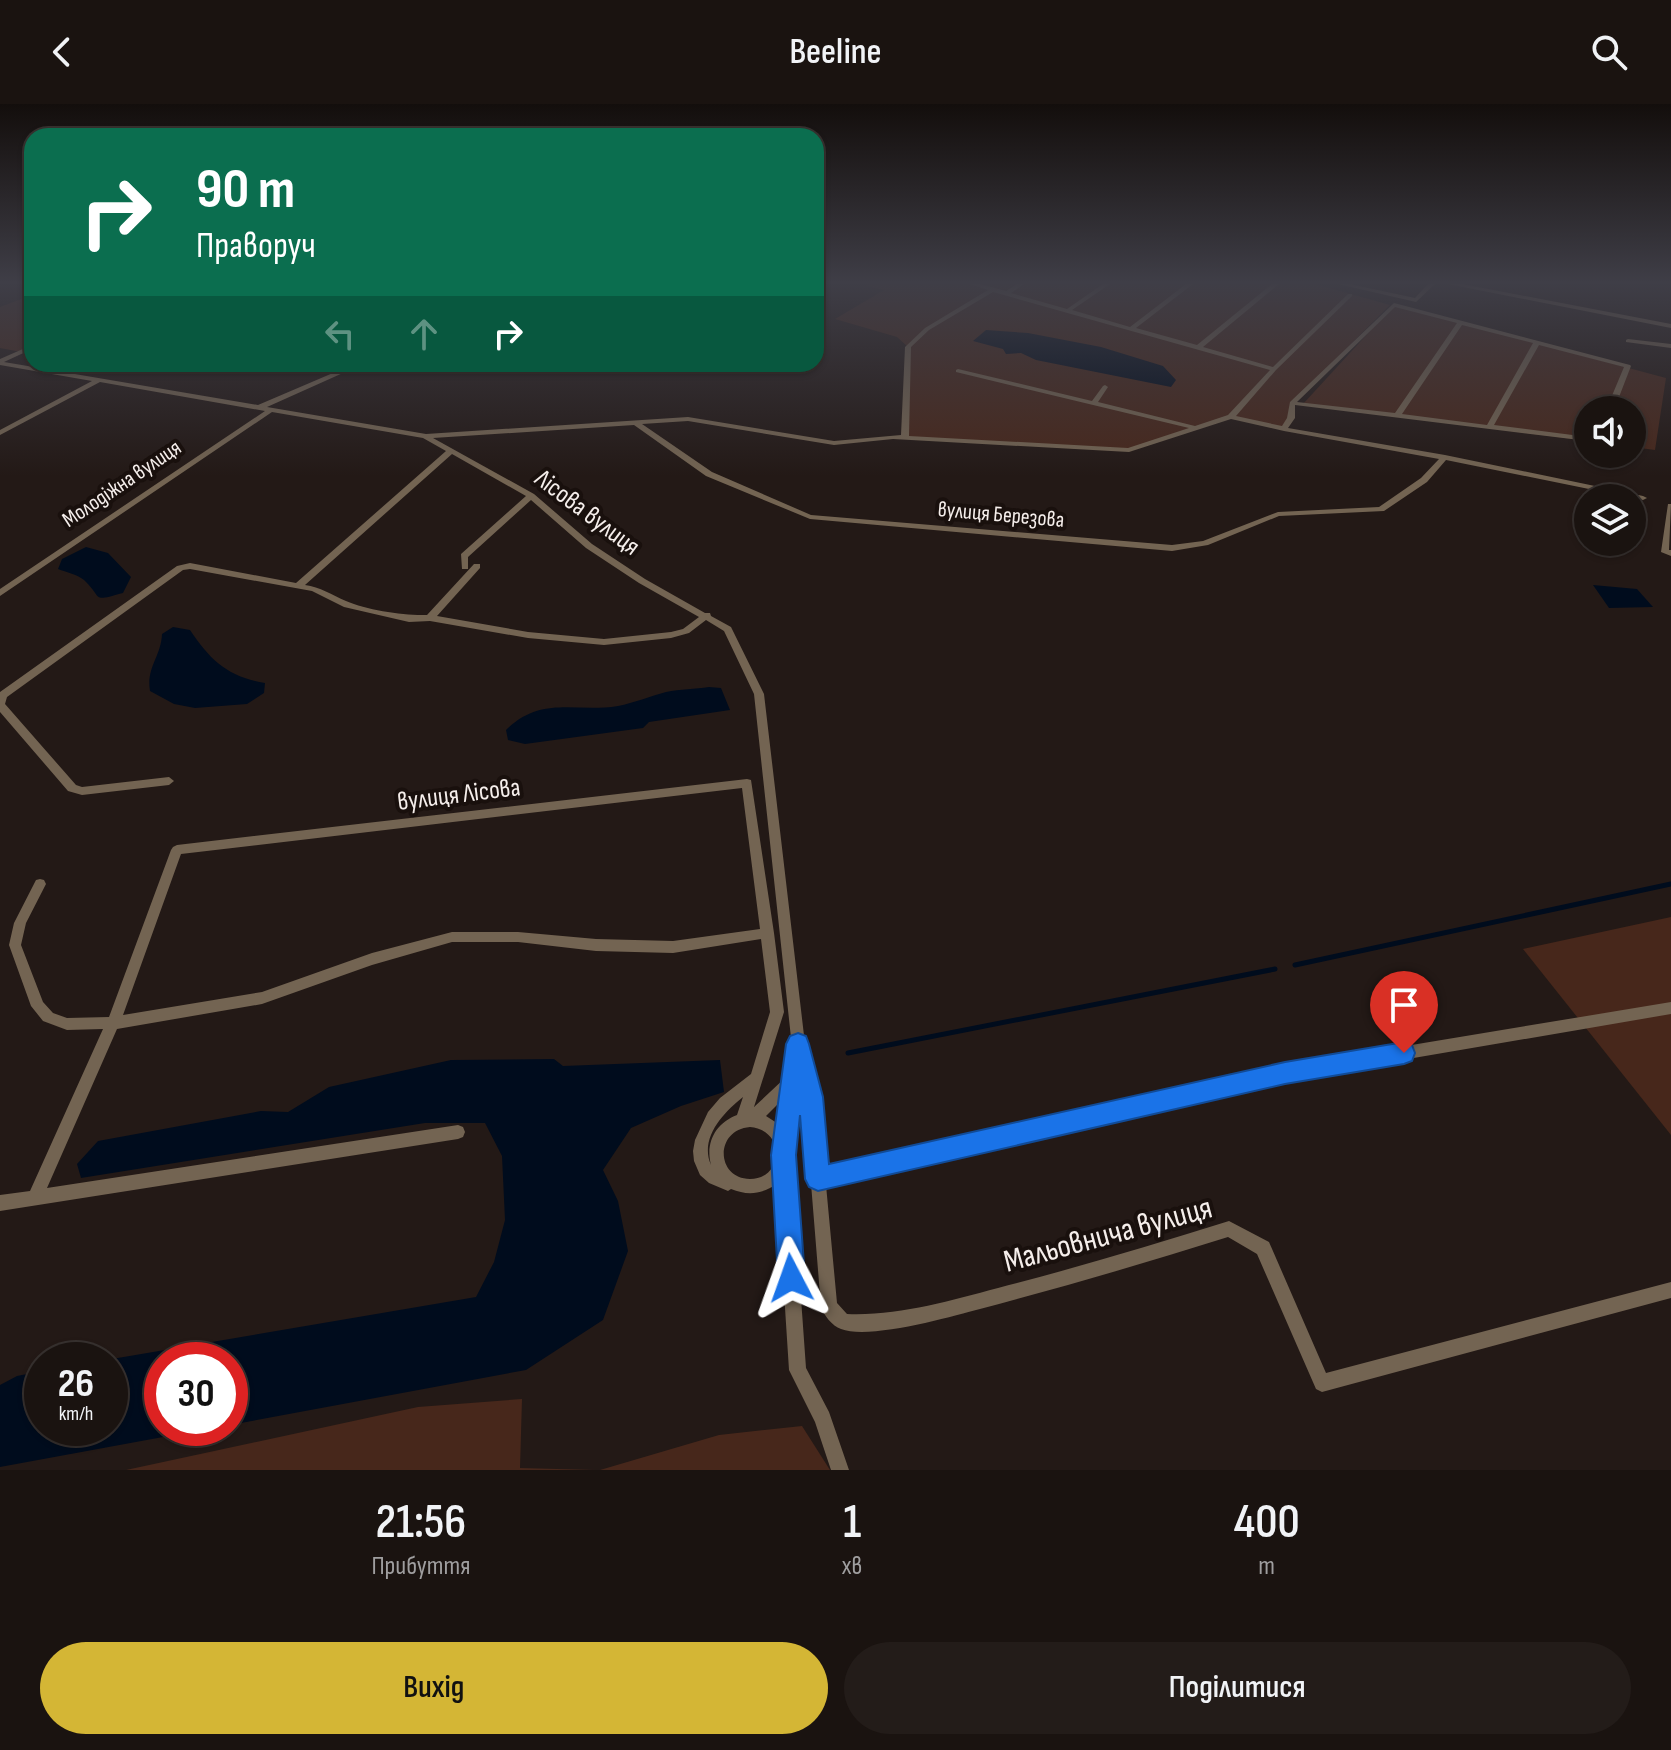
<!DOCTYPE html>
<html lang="uk">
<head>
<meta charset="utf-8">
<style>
  body { margin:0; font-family:"Sofia Sans Condensed",sans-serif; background:#231c19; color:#f1f3f6; height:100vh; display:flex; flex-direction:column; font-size:30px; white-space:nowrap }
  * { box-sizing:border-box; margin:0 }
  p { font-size:26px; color:#9f9e9f }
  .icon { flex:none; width:44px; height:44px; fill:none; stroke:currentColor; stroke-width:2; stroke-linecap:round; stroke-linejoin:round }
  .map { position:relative; height:1366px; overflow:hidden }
  .drawer { display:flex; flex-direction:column; background:#1a1310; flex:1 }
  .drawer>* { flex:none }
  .top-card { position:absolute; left:24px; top:24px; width:800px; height:244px; border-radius:24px; box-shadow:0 2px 6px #0004,0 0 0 2px #383230; background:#0b6e4f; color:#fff; overflow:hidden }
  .buttons { position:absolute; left:1574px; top:292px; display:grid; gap:16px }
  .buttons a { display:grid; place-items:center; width:72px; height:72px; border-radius:50%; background:#1a1310; box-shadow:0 2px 6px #0004,0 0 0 2px #383230; font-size:40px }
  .speed { position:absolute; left:24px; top:1238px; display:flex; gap:16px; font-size:40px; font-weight:700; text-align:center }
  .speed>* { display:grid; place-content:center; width:104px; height:104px; border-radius:50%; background:#1a1310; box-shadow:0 2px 6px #0004,0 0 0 2px #383230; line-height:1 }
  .speed small { font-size:20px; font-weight:400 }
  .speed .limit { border:12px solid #d22; background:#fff; color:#111 }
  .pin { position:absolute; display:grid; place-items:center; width:68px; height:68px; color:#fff; margin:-82px -34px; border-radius:50% 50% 50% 0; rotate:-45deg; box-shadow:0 0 8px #0007 }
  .pin .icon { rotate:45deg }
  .me { position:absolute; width:88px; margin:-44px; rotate:356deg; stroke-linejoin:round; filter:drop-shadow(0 0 6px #0008) }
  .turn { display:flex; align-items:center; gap:28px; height:168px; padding:0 40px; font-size:36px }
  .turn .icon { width:104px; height:104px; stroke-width:2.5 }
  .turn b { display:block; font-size:56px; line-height:68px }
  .lanes { display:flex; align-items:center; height:76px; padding:0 40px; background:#0003; justify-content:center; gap:40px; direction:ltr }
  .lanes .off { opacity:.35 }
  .eta { display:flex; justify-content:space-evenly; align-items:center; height:136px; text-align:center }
  .eta b { font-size:48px; font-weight:600; line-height:56px }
  .cta { display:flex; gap:16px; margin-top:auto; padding:16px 40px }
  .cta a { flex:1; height:92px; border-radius:48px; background:#d4b635; color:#111; font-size:32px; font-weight:600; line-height:92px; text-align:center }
  .cta a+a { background:#231c19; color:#f1f3f6 }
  header { display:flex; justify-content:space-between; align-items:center; height:104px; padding:0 40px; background:#1a1310; font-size:36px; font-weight:600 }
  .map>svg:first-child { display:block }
  .green { fill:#47271b }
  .water { fill:#000c1d }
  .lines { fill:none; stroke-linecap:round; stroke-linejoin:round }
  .stream { stroke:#000c1d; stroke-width:5 }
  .street { fill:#736452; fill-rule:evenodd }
  .route { fill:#1a73e8; stroke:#114b97; stroke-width:2 }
  .labels { text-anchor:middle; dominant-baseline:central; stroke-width:8; stroke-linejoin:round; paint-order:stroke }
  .far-street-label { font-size:22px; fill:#f5eeeb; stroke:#19100d }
  .street-label { font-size:26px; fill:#f5eeeb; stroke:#19100d }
  .near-street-label { font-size:32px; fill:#f5eeeb; stroke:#19100d }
</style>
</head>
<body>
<header><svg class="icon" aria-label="back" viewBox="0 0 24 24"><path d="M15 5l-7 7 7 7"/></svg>Beeline<svg class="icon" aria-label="search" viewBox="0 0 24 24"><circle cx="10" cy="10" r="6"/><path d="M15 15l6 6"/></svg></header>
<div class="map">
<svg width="1671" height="1366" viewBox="0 0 1671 1366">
  <rect width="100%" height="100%" fill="#231916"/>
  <g class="green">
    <polygon points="870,180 1315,180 1390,201 1292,299 1284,325 1231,313 1129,346 905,334 908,243 897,233 835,215 884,186 867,182"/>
    <polygon points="32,191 32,250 0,244 0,203"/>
    <polygon points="1394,201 1666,274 1655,346 1632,343 1632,306 1588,306 1588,337 1303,300"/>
    <polygon points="1671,813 1671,1031 1523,845"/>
    <polygon points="522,1295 520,1364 595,1366 126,1366 418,1303"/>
    <polygon points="802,1322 830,1366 600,1366 719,1331"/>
  </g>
  <g class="water">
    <polygon points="986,226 1028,229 1101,243 1163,262 1176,276 1171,283 1036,256 1021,249 1006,250 1003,245 973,237"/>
    <path d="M86,443L108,449L131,473L123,489C90,498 104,495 84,476C78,471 66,468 58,465L62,455Z"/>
    <polygon points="1593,481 1637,485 1653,503 1609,504"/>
    <path d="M173,523L190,526C210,556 228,573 265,579L264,589L247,600L195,604L174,600L150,587C146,563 161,553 162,530Z"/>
    <path d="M709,583L721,584L730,606L649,618L643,624L525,640L508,636L506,626C542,591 575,609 618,602C634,599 650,592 666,588C680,585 695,585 709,583Z"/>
    <polygon points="554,955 563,962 720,956 724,988 681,1002 631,1024 603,1066 618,1097 628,1147 603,1216 526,1266 230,1321 230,1256 162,1256 162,1324 212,1324 0,1363 0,1281 17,1272 42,1267 42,1324 110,1324 110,1256 106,1256 476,1193 494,1158 505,1116 502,1052 485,1019 425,1019 81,1074 77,1060 98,1037 261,1007 288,1008 329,983 451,956"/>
  </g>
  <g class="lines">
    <g class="stream">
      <polyline points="1295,861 1671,780"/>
      <polyline points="848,949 1275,865"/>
    </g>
    <g class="street">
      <path d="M970,180H980L1006,187L1017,180H1024L1011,189L1067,205L1103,180H1110L1072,206L1130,223L1186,180H1193L1136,224L1197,241L1272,180H1279L1203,243L1273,263L1348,190H1352V192L1276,266L1236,312L1282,322L1287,314L1290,298L1394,199L1630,261L1631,262L1614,306H1606L1624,263L1539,241L1494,321L1588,333V337L1295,301V314L1288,324L1445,351L1643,392L1647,394L1643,396L1446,356L1427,378L1384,407L1279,412L1208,441L1172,447L810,415L706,372L634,321L433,334L534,390L592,440L645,475L705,509H710L711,512L731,523L764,590L805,940L818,993L825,1066L1285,962L1671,898V910L1285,976L826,1081L837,1199L847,1210C899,1212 948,1197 998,1184C1076,1164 1152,1141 1229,1117L1269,1138L1326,1269L1671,1178V1194L1322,1288L1316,1285L1257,1150L1228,1133C1146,1159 1063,1183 980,1205C950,1213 869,1236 841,1225C832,1222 824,1211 821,1203L804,993L800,975L791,1054L806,1264L829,1308L849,1366H831L815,1318L789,1266L777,1080C762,1090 748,1092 731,1085L728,1087L709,1079L700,1071L694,1057L693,1047L695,1036L708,1008L720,994L751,970L770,908L761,835L673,849L596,847L518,838H452L372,861L262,900L117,925L47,1084L458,1021L463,1023L465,1028L463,1033L458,1035L0,1107V1091L30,1087L103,925L67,926L43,917L31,902L9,841L14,819L36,776L40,775L44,776L46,780L26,819L21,841L43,898L53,909L67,914L109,913L171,746L173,743L177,741L747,675L751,676L774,829L784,908L754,1003L786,973L789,948L792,943L754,590L724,527L706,516L689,529L671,534L604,541L528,534L430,517L409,518L344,503L312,487L190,465L183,466L7,593L5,600L76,681L82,683L169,673L174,677L169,681L82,691L68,687L0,608V588L177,462L190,459L296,479L446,347L423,334L272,308L0,492V485L265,307L100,278L0,331V326L92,277L0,261V255L32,241V245L4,258L258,301L354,260H363L267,303L426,330L688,313L834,337L901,331L905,243L925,224L988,186ZM993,188L1004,191L1270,266L1228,311L1195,322L1098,298L1108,283L1105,281L1103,282L1092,297L958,265L956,266V268L1189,324L1128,344L909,332L911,243L929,226ZM1395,203L1457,219L1395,309L1297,298ZM1462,221L1533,239L1487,321L1402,310ZM1231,315L1284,327L1439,355L1421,374L1379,403L1278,408L1203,437L1172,441L811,411L712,368L642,320L688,317L834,341L893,335L1129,348ZM452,350L526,392L461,450L462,465H468V453L531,396L586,444L639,479L699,513L683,525L671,528L604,535L528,528L437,512L480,464V460H474L427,511C405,512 367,506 346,497C332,491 320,483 305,481ZM742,684L760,825L673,837L596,835L518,828H452L372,849L262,888L123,911L181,750ZM743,993L737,1011C716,1019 705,1038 711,1061C699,1034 724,1008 743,993ZM783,995L780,1021L766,1012ZM750,1023C786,1026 784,1075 750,1075C716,1075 714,1026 750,1023Z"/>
      <polygon points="1338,180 1350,180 1415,194 1428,180 1435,180 1416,198"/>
      <polygon points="1448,180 1462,180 1671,220 1671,224"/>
      <polygon points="1628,235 1671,240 1671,244 1626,238 1626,236"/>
      <polygon points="1668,400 1671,400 1669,446 1671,446 1671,452 1661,448"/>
    </g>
  </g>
  <linearGradient id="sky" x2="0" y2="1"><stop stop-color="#130e0c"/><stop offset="0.48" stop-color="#3f3e47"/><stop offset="1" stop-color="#3f3e47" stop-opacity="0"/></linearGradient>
  <rect width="1671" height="372" fill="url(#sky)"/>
  <polygon class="route" points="798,929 806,932 809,940 823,993 829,1060 1285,958 1404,938 1412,941 1415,949 1412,957 1404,960 1285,980 818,1087 809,1083 805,1075 800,1011 796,1051 805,1174 801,1183 791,1187 782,1183 778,1174 771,1051 786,940 790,932"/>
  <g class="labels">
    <g class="far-street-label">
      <text transform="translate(122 380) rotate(-34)">Молодіжна вулиця</text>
      <text transform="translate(1001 411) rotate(5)">вулиця Березова</text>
    </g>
    <g class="street-label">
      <text transform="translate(587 409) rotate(37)">Лісова вулиця</text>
      <text transform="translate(459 691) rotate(-7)">вулиця Лісова</text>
    </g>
    <g class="near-street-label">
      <text transform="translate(1108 1131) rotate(-15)">Мальовнича вулиця</text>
    </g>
  </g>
</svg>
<div class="buttons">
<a><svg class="icon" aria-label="sound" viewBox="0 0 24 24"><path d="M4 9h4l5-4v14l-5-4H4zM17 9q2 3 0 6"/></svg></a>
<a><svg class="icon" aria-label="layers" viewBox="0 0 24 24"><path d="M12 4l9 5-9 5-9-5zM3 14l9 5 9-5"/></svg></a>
</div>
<div class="speed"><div>26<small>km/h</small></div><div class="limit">30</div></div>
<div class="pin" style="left:1404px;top:949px;background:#d93025"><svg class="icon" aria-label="arrive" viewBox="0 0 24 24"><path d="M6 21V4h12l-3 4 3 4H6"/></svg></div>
<svg class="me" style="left:791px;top:1174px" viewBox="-20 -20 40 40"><path d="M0-17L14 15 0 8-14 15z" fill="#1a73e8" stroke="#fff" stroke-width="4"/></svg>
<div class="top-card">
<div class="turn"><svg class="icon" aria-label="right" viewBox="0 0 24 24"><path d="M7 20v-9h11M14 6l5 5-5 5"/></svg><div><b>90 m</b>Праворуч</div></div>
<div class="lanes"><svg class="icon off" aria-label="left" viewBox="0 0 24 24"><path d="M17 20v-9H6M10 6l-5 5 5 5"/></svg><svg class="icon off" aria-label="ahead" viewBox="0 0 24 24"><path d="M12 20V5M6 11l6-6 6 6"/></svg><svg class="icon" aria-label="right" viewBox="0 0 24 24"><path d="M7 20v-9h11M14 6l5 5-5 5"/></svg></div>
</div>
</div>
<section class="drawer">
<div class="eta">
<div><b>21:56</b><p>Прибуття</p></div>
<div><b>1</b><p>хв</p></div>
<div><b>400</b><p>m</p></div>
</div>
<div class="cta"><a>Вихід</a><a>Поділитися</a></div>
</section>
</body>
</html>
